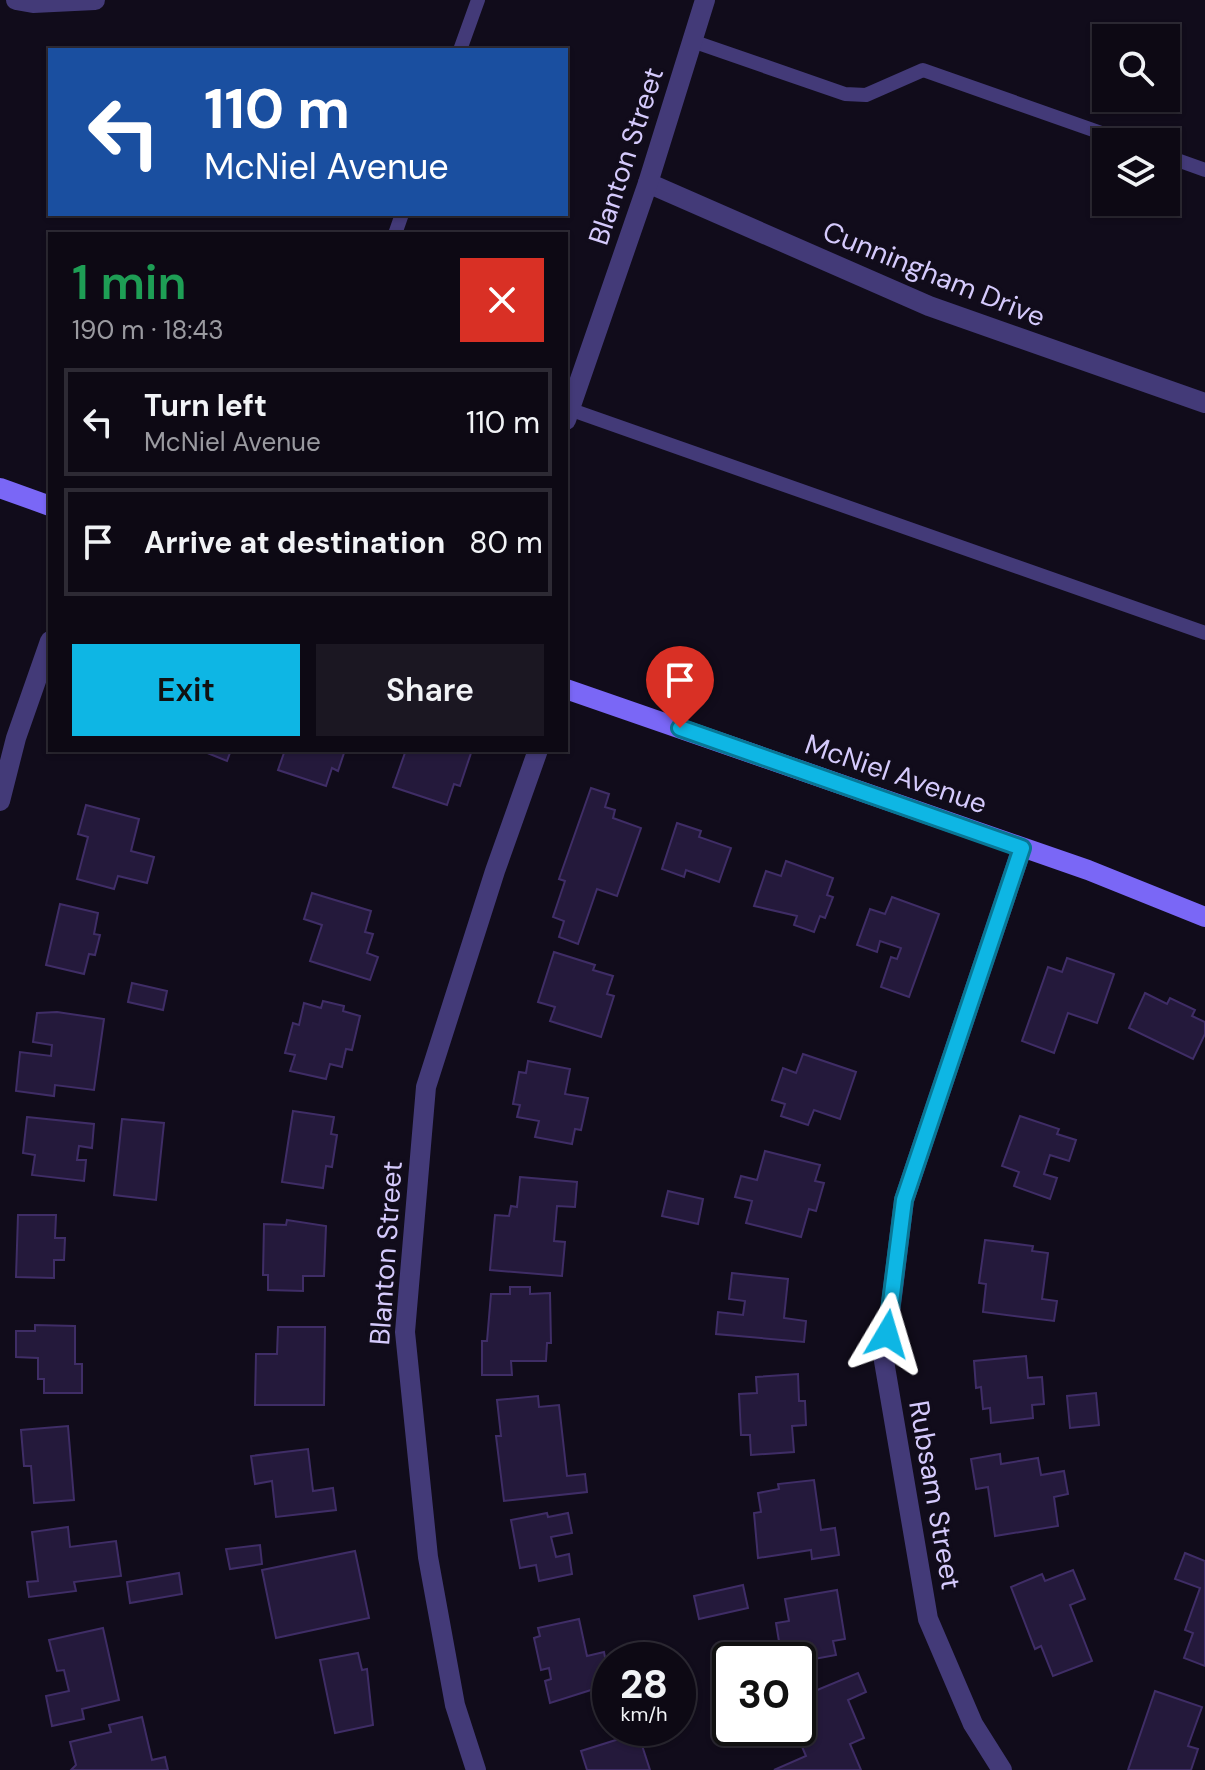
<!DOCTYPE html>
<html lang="en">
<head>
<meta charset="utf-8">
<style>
  body { margin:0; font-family:"DM Sans",sans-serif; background:#1b1722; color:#f1f3f6; height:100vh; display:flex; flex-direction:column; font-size:30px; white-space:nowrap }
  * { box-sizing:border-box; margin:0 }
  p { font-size:26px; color:#9a9aa0 }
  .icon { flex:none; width:44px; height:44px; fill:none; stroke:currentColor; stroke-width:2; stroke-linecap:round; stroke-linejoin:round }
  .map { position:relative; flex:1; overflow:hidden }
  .details { position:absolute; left:48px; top:232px; width:520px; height:520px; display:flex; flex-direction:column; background:#0d0914; border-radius:0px; box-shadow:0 2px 6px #0004,0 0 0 2px #2d2a34 }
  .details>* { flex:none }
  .banner { position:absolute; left:48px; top:48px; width:520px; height:168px; border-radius:0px; box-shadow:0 2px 6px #0004,0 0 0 2px #2d2a34; background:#1a4fa0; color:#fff; overflow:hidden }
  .fabs { position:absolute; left:1092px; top:24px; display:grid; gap:16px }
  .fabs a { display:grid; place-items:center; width:88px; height:88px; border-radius:0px; background:#0d0914; box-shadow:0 2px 6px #0004,0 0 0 2px #2d2a34; font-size:40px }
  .speed { position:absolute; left:592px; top:1642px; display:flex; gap:16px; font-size:40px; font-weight:700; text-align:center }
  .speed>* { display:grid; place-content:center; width:104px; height:104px; border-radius:50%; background:#0d0914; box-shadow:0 2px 6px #0004,0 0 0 2px #2d2a34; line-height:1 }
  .speed small { font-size:20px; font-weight:400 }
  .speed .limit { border:4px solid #111; border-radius:12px; background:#fff; color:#111 }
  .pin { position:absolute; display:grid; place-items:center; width:68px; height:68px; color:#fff; margin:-82px -34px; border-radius:50% 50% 50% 0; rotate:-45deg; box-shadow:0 0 8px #0007 }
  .pin .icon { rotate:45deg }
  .me { position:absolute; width:88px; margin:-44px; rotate:7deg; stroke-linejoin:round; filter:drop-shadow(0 0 6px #0008) }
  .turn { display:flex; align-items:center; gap:28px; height:168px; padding:0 24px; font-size:36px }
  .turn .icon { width:104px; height:104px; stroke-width:2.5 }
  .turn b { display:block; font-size:56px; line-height:68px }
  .round { display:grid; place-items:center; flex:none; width:84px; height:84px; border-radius:0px; background:#1b1722 }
  .summary { display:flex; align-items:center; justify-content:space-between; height:136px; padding:0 24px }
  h1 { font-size:48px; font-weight:600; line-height:60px; color:#1e9e55 }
  .cta { display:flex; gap:16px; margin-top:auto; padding:16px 24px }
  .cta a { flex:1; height:92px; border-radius:0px; background:#0eb6e4; color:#111; font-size:32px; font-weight:600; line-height:92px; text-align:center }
  .cta a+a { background:#1b1722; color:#f1f3f6 }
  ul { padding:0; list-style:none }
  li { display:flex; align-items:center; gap:24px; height:108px; margin:0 16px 12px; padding:0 8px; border:4px solid #2d2a34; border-radius:0px }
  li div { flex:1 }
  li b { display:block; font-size:30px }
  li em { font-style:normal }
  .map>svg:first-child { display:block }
  .building { fill:#24193b; stroke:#3f2d66; stroke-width:2 }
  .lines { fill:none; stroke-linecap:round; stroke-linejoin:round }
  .lane { stroke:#433a78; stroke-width:14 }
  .street { stroke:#433a78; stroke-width:20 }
  .secondary { stroke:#7a67f6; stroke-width:20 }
  .route-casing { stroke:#097694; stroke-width:20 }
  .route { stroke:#0eb6e4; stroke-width:14 }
  .labels { text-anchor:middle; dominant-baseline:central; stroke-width:7; stroke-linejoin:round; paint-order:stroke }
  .street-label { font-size:28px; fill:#d5cafc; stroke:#110c1b }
</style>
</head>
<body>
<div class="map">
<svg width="1205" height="1770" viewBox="0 0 1205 1770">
  <rect width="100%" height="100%" fill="#110c1b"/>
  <g class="building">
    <polygon points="200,750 231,750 227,761"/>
    <polygon points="285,750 345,750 338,771 332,768 326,786 278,770"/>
    <polygon points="406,750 472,750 460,786 454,784 447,805 393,787"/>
    <polygon points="591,788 609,794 605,807 615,810 613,818 641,828 617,896 597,889 578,944 559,937 564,921 553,917 565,881 559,879"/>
    <polygon points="86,805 139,819 131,851 154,857 147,883 118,876 114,889 77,879 88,837 78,834"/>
    <polygon points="677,823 701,831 699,837 731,848 719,882 686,870 684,877 662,869"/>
    <polygon points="786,861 833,878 827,895 833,897 825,918 820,916 814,932 794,925 797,916 754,906 766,871 781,876"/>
    <polygon points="312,893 371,911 365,932 373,934 367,953 378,957 370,980 310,961 322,925 304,919"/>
    <polygon points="892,897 939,914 909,997 881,987 891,957 897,959 901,948 880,941 877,952 857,945 870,909 885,914"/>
    <polygon points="60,904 98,913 94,934 100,935 95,955 89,954 84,974 46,965"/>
    <polygon points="554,952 595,965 593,970 613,976 607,994 614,996 601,1037 550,1021 555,1007 538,1002"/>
    <polygon points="1067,958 1114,974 1097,1023 1068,1013 1054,1053 1022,1041 1048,967 1062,972"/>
    <polygon points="132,983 167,991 163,1010 128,1002"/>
    <polygon points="1145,993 1167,1004 1170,998 1195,1010 1192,1016 1205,1022 1205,1034 1193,1059 1129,1028"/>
    <polygon points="323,1001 344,1006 343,1011 360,1016 352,1050 346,1049 342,1067 330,1064 326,1079 290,1071 295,1055 285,1053 293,1023 299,1025 304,1003 321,1008"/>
    <polygon points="57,1012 104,1019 94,1090 55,1085 54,1096 16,1091 20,1052 51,1056 52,1045 33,1042 37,1013"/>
    <polygon points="803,1054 856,1072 840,1119 814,1110 808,1125 781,1116 785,1104 772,1100 783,1068 796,1073"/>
    <polygon points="528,1061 570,1069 565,1094 588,1098 581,1130 575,1129 572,1144 535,1137 539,1121 517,1117 520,1105 513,1104 519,1072 526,1073"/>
    <polygon points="293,1111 334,1117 331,1134 337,1135 332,1167 326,1166 323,1188 282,1182"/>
    <polygon points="1020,1116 1059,1129 1057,1134 1076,1140 1069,1161 1050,1155 1044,1174 1057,1178 1050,1199 1014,1186 1019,1172 1002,1166"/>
    <polygon points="27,1117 94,1124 92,1148 79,1146 77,1160 86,1160 84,1181 32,1175 35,1155 23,1153"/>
    <polygon points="122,1119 164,1123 156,1200 114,1195"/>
    <polygon points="765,1151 820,1165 815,1181 824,1183 816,1211 809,1209 801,1237 746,1223 752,1201 735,1197 741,1176 757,1180"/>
    <polygon points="520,1177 577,1182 575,1207 557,1206 554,1241 565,1242 562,1276 490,1270 495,1215 509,1216 511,1206 517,1207"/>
    <polygon points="668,1191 703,1199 698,1224 662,1216"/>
    <polygon points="18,1215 56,1215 55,1238 65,1238 64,1260 54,1260 54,1278 16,1277"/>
    <polygon points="287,1220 326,1226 324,1276 303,1276 303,1291 268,1290 268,1275 263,1275 264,1224 286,1225"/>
    <polygon points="985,1240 1033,1246 1032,1251 1048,1253 1042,1299 1057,1301 1054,1321 983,1312 986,1284 979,1283"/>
    <polygon points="732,1273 788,1279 784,1318 806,1321 804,1342 716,1334 718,1312 743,1315 745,1301 729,1299"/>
    <polygon points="510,1287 530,1287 530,1294 550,1293 551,1343 547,1343 546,1361 511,1361 512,1375 482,1375 482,1341 487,1341 491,1294 510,1294"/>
    <polygon points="35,1325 75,1326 75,1364 82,1364 82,1393 44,1393 44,1379 38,1379 38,1358 16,1357 16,1331 35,1331"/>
    <polygon points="278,1327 325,1327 324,1405 255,1405 256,1354 277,1354"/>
    <polygon points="1026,1356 1028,1378 1042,1377 1044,1404 1032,1405 1033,1418 991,1423 990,1408 983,1409 981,1387 976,1388 974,1361"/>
    <polygon points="798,1374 799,1401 805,1401 806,1425 792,1426 794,1452 751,1455 750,1435 741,1435 739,1394 757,1393 756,1377"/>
    <polygon points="1096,1393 1099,1425 1070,1428 1067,1396"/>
    <polygon points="538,1396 539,1407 559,1405 567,1476 585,1474 587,1492 504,1501 496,1436 501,1436 497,1400"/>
    <polygon points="68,1426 74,1500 34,1503 31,1466 24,1466 21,1430"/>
    <polygon points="308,1449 313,1491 333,1488 336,1510 276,1517 272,1481 255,1484 251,1456"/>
    <polygon points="1000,1454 1001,1464 1038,1458 1041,1475 1064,1471 1068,1494 1054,1497 1058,1526 995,1536 988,1487 976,1489 971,1459"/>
    <polygon points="814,1480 821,1530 835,1528 839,1555 812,1559 811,1550 758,1558 754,1513 761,1512 758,1493 779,1489 778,1484"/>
    <polygon points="547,1513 548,1517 568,1513 572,1533 551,1537 556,1557 569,1554 572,1574 539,1581 536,1565 520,1568 511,1520"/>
    <polygon points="68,1527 70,1547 116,1541 121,1576 74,1582 76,1591 29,1597 27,1582 38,1581 32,1532"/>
    <polygon points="260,1545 262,1564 230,1569 226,1549"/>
    <polygon points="355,1551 369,1618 276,1638 262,1570"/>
    <polygon points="1185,1553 1205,1561 1205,1666 1184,1658 1193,1633 1185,1630 1200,1588 1175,1579"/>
    <polygon points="1073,1570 1085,1599 1070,1605 1092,1661 1053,1676 1041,1646 1035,1649 1011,1587 1042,1574 1045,1581"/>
    <polygon points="179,1573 182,1594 130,1603 127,1582"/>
    <polygon points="743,1585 748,1608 699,1619 694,1596"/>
    <polygon points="837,1590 845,1639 833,1641 836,1655 798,1662 782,1660 776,1623 789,1621 785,1599"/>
    <polygon points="579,1619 587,1656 604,1652 610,1684 550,1703 545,1681 551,1679 549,1668 541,1670 534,1638 540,1636 538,1628"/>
    <polygon points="103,1628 119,1700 82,1709 84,1719 52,1726 46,1696 69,1691 64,1670 57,1671 49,1640"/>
    <polygon points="358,1653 362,1670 367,1669 373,1725 335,1733 320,1660"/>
    <polygon points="858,1673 866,1692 848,1700 864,1738 850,1744 861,1770 774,1770 806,1756 794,1728 798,1728 798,1698"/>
    <polygon points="1155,1691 1202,1707 1188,1746 1198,1749 1191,1770 1128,1770"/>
    <polygon points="142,1717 152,1760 165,1757 168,1770 71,1770 76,1765 70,1742 111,1732 109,1725"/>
    <polygon points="638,1733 650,1770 587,1770 581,1751"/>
  </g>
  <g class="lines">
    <g class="lane">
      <polyline points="692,41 845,94 866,95 923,70 1127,142"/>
      <polyline points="460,50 478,0"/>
      <polyline points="1166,156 1205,170"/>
      <polyline points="395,234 402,214"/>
      <polyline points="566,408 1205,633"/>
    </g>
    <g class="street">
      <polyline points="16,0 33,3 95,0"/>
      <polyline points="648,183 929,306 1205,403"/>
      <polyline points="566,420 648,183 705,0"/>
      <polyline points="0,801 16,738 50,641"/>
      <polyline points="476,1770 455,1705 428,1557 405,1332 426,1087 495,871 538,750"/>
      <polyline points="1002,1770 973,1724 928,1619 884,1361 904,1200 1022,848"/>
    </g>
    <g class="secondary">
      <polyline points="0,488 50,506"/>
      <polyline points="566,689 1088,870 1205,917"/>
    </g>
  </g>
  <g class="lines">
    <g class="route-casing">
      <polyline id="route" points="680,728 1022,848 904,1200 887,1334"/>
    </g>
    <use href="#route" class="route"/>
  </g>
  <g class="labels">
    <g class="street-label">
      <text transform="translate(626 156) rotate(-72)">Blanton Street</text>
      <text transform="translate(934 274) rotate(22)">Cunningham Drive</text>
      <text transform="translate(896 774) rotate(19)">McNiel Avenue</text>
      <text transform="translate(386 1253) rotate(-86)">Blanton Street</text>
      <text transform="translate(935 1495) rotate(80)">Rubsam Street</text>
    </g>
  </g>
</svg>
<div class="fabs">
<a><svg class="icon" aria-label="search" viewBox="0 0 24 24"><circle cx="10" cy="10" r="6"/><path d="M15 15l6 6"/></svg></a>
<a><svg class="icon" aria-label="layers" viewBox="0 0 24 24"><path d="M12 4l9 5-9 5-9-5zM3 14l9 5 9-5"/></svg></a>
</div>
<div class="speed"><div>28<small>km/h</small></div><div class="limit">30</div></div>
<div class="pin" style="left:680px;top:728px;background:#d93025"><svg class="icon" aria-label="arrive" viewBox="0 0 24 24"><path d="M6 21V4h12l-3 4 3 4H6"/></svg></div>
<svg class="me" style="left:887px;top:1334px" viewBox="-20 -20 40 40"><path d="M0-17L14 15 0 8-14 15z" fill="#0eb6e4" stroke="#fff" stroke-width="4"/></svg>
<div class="banner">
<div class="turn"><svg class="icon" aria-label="left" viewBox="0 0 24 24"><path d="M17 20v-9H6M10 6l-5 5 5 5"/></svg><div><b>110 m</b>McNiel Avenue</div></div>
</div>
<section class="details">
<div class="summary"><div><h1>1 min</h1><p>190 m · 18:43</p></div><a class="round" style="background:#d93025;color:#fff"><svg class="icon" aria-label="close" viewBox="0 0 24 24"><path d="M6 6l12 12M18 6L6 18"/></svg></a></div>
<ul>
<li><svg class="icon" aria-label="left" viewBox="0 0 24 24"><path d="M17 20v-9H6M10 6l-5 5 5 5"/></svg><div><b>Turn left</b><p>McNiel Avenue</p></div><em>110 m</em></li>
<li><svg class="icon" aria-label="arrive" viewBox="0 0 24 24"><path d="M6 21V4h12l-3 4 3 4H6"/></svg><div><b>Arrive at destination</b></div><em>80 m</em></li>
</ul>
<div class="cta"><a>Exit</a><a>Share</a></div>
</section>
</div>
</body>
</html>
